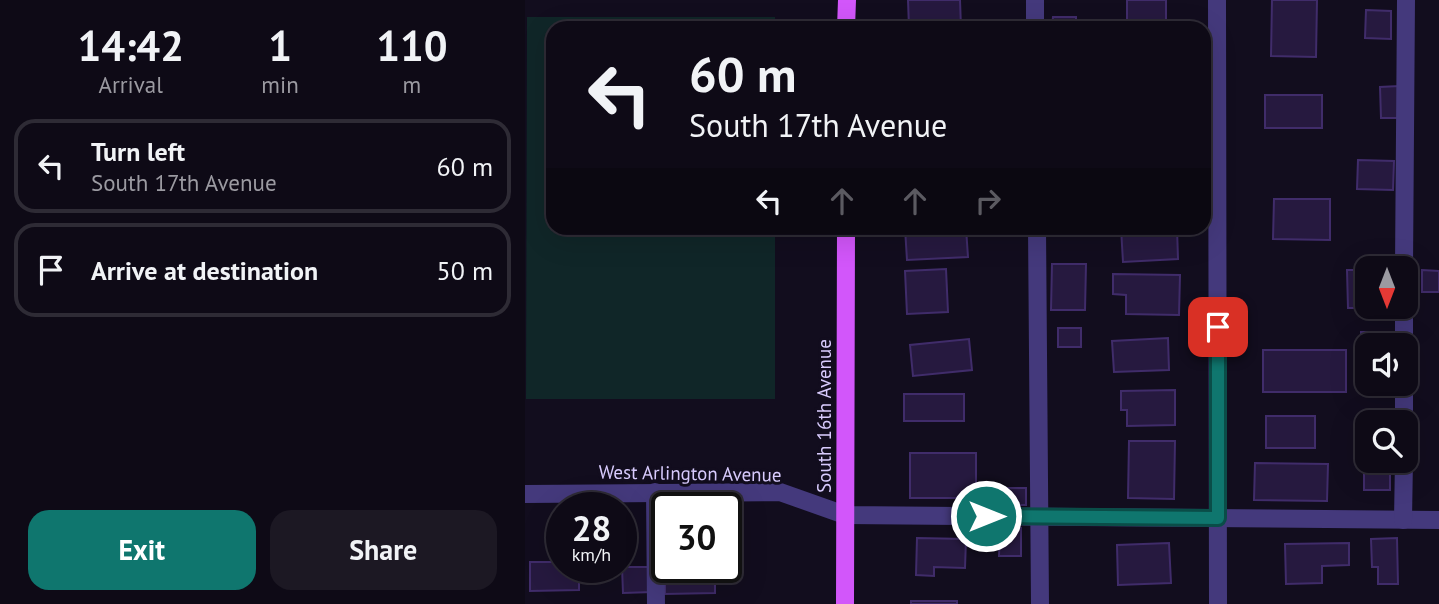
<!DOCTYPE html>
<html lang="en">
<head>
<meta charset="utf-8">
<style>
  body { margin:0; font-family:"PT Sans",sans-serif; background:#1c1823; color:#f1f3f6; height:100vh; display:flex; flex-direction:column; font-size:26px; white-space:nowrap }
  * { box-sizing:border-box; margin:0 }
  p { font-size:23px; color:#9b9aa1 }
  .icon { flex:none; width:38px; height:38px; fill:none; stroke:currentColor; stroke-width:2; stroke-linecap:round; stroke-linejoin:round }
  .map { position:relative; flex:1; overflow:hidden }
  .drawer { display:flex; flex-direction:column; background:#0e0a16; width:525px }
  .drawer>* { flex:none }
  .hud { position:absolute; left:21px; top:21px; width:665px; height:214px; border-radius:21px; box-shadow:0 7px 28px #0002,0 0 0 2px #2e2b35; background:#0e0a16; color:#f1f3f6; overflow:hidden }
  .needle { width:46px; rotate:180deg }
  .buttons { position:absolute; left:830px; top:256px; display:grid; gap:14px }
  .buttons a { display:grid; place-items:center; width:63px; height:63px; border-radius:14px; background:#0e0a16; box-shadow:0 7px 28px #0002,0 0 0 2px #2e2b35; font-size:35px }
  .speed { position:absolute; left:21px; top:492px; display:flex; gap:14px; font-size:35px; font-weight:700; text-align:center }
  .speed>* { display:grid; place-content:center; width:91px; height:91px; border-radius:50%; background:#0e0a16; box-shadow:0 7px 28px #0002,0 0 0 2px #2e2b35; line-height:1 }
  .speed small { font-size:18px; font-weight:400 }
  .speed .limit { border:4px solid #111; border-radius:10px; background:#fff; color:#111 }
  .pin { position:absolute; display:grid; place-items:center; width:60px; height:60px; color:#fff; margin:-30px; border-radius:14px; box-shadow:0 4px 10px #0006 }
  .me { position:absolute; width:77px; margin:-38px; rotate:90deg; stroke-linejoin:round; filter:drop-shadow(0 0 5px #0008) }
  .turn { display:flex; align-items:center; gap:24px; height:147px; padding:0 28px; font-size:32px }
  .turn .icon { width:91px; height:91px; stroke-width:2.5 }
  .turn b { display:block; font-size:49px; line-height:60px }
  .lanes { display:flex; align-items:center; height:66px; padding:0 28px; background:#0003; justify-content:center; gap:35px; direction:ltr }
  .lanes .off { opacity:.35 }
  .eta { display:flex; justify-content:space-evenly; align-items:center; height:119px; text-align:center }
  .eta b { font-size:42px; font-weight:700; line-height:49px }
  .primary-button { display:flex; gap:14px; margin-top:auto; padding:14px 28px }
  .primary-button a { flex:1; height:80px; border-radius:21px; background:#0f766e; color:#fff; font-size:28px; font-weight:700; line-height:80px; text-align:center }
  .primary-button a+a { background:#1c1823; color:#f1f3f6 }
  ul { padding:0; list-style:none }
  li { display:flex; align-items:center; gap:21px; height:94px; margin:0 14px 10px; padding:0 14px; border:4px solid #2e2b35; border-radius:21px }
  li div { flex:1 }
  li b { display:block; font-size:26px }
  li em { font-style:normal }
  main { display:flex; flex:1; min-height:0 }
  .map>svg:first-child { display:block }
  .green { fill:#102628 }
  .building { fill:#26193f; stroke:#402c6a; stroke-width:2 }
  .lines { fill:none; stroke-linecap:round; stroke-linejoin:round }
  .minor { stroke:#44397c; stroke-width:18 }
  .major { stroke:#d256fa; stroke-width:18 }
  .route-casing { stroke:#0a4d48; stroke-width:18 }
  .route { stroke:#0f766e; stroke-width:12 }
  .labels { text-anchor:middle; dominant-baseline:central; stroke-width:6; stroke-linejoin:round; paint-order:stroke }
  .street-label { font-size:19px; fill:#d8cbfd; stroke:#120d1e }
</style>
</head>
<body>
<main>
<section class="drawer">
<div class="eta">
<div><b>14:42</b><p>Arrival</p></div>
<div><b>1</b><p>min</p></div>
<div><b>110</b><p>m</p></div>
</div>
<ul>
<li><svg class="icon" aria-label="left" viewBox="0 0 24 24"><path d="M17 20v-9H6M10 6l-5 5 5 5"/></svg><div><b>Turn left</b><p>South 17th Avenue</p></div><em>60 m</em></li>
<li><svg class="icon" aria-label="arrive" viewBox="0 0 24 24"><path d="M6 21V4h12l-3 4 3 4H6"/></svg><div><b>Arrive at destination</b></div><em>50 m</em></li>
</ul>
<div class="primary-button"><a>Exit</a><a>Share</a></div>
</section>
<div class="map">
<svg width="914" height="604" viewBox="0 0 914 604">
  <rect width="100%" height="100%" fill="#120d1e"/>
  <polygon class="green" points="2,17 250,17 250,28 28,28 28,228 250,228 250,399 1,399"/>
  <g class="building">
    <polygon points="383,0 435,0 436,28 384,28"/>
    <rect x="602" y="0" width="39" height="28"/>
    <polygon points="747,0 792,0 791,57 746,56"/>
    <polygon points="841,10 866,11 866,39 840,38"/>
    <polygon points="528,17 551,17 551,28 527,28"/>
    <polygon points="874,86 875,118 856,118 855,87"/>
    <rect x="740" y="95" width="57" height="33"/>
    <polygon points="833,160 869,161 868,190 832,189"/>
    <polygon points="749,199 805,199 805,240 748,239"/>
    <polygon points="380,228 441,228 443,257 382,260"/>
    <polygon points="596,228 652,228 653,259 598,262"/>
    <polygon points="527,264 561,264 560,310 526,310"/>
    <polygon points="421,269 423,312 382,314 380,271"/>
    <polygon points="822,270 841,270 842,308 823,308"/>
    <polygon points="897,270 914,271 914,292 897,292"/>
    <polygon points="588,274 655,275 654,315 601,314 601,295 588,294"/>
    <rect x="533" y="328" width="23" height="19"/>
    <polygon points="836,332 859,332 859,345 842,345 842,369 836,369"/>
    <polygon points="643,338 644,370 589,372 587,341"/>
    <polygon points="444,339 447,370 388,376 385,345"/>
    <rect x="738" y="350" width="83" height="42"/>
    <polygon points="650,390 650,425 602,426 602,410 596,410 596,391"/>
    <rect x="379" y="394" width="60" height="27"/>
    <rect x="741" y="416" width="49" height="32"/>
    <polygon points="604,441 650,441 649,499 603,498"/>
    <rect x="385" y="453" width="66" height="45"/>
    <polygon points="730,463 803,464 802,501 729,500"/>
    <rect x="839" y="465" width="26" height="25"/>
    <rect x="479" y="488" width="22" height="17"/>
    <polygon points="475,528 496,528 496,556 474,556"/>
    <polygon points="392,538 441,539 440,568 409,567 409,576 391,575"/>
    <polygon points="872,538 873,584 853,584 853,567 847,567 846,539"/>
    <polygon points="644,543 646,583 593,585 592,545"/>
    <polygon points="824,543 824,565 797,566 797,583 761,584 760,544"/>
    <polygon points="5,562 37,562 37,567 54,567 54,590 5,591"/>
    <polygon points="97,567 126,567 127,592 98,593"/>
    <polygon points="153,567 181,567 181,570 190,570 190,593 140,594 140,575 153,574"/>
    <rect x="386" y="601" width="46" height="3"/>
  </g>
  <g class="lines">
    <g class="minor">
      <polyline points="510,0 510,28"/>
      <polyline points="692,0 693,604"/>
      <polyline points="512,228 515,604"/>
      <polyline points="879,268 881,0"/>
      <polyline points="879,345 879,306"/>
      <polyline points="879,422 879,383"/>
      <polyline points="130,492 131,604"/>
      <polyline points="0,494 255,492 320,515 914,520"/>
      <polyline points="878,520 879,460"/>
    </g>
    <g class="major">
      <polyline points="321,28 322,0"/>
      <polyline points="320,604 321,228"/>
    </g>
  </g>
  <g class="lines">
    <g class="route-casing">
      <polyline id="route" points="461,516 693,518 693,327"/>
    </g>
    <use href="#route" class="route"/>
  </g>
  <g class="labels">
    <g class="street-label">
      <text transform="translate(299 416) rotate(-90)">South 16th Avenue</text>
      <text transform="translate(165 473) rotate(1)">West Arlington Avenue</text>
    </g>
  </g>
</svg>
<div class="buttons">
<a><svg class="needle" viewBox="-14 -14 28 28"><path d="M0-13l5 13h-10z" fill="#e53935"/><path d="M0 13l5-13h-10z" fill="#9b9aa1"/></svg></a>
<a><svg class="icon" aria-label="sound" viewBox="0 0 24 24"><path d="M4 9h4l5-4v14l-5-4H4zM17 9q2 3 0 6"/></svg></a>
<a><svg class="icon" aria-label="search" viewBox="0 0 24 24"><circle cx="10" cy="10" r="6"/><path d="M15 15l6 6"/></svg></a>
</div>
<div class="speed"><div>28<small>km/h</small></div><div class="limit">30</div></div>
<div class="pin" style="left:693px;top:327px;background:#d93025"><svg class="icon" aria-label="arrive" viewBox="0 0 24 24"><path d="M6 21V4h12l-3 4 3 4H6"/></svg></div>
<svg class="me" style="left:461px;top:516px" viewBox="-20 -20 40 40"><circle r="17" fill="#0f766e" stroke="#fff" stroke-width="3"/><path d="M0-11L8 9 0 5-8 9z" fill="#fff"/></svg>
<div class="hud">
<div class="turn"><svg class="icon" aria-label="left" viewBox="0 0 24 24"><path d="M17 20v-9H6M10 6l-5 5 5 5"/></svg><div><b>60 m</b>South 17th Avenue</div></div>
<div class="lanes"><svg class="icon" aria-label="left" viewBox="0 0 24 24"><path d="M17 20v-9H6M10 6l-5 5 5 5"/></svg><svg class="icon off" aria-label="ahead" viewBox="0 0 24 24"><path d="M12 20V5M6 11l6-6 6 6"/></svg><svg class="icon off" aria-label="ahead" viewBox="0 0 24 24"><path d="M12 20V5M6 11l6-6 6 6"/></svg><svg class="icon off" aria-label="right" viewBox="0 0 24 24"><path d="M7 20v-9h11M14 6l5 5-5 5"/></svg></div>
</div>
</div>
</main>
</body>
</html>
